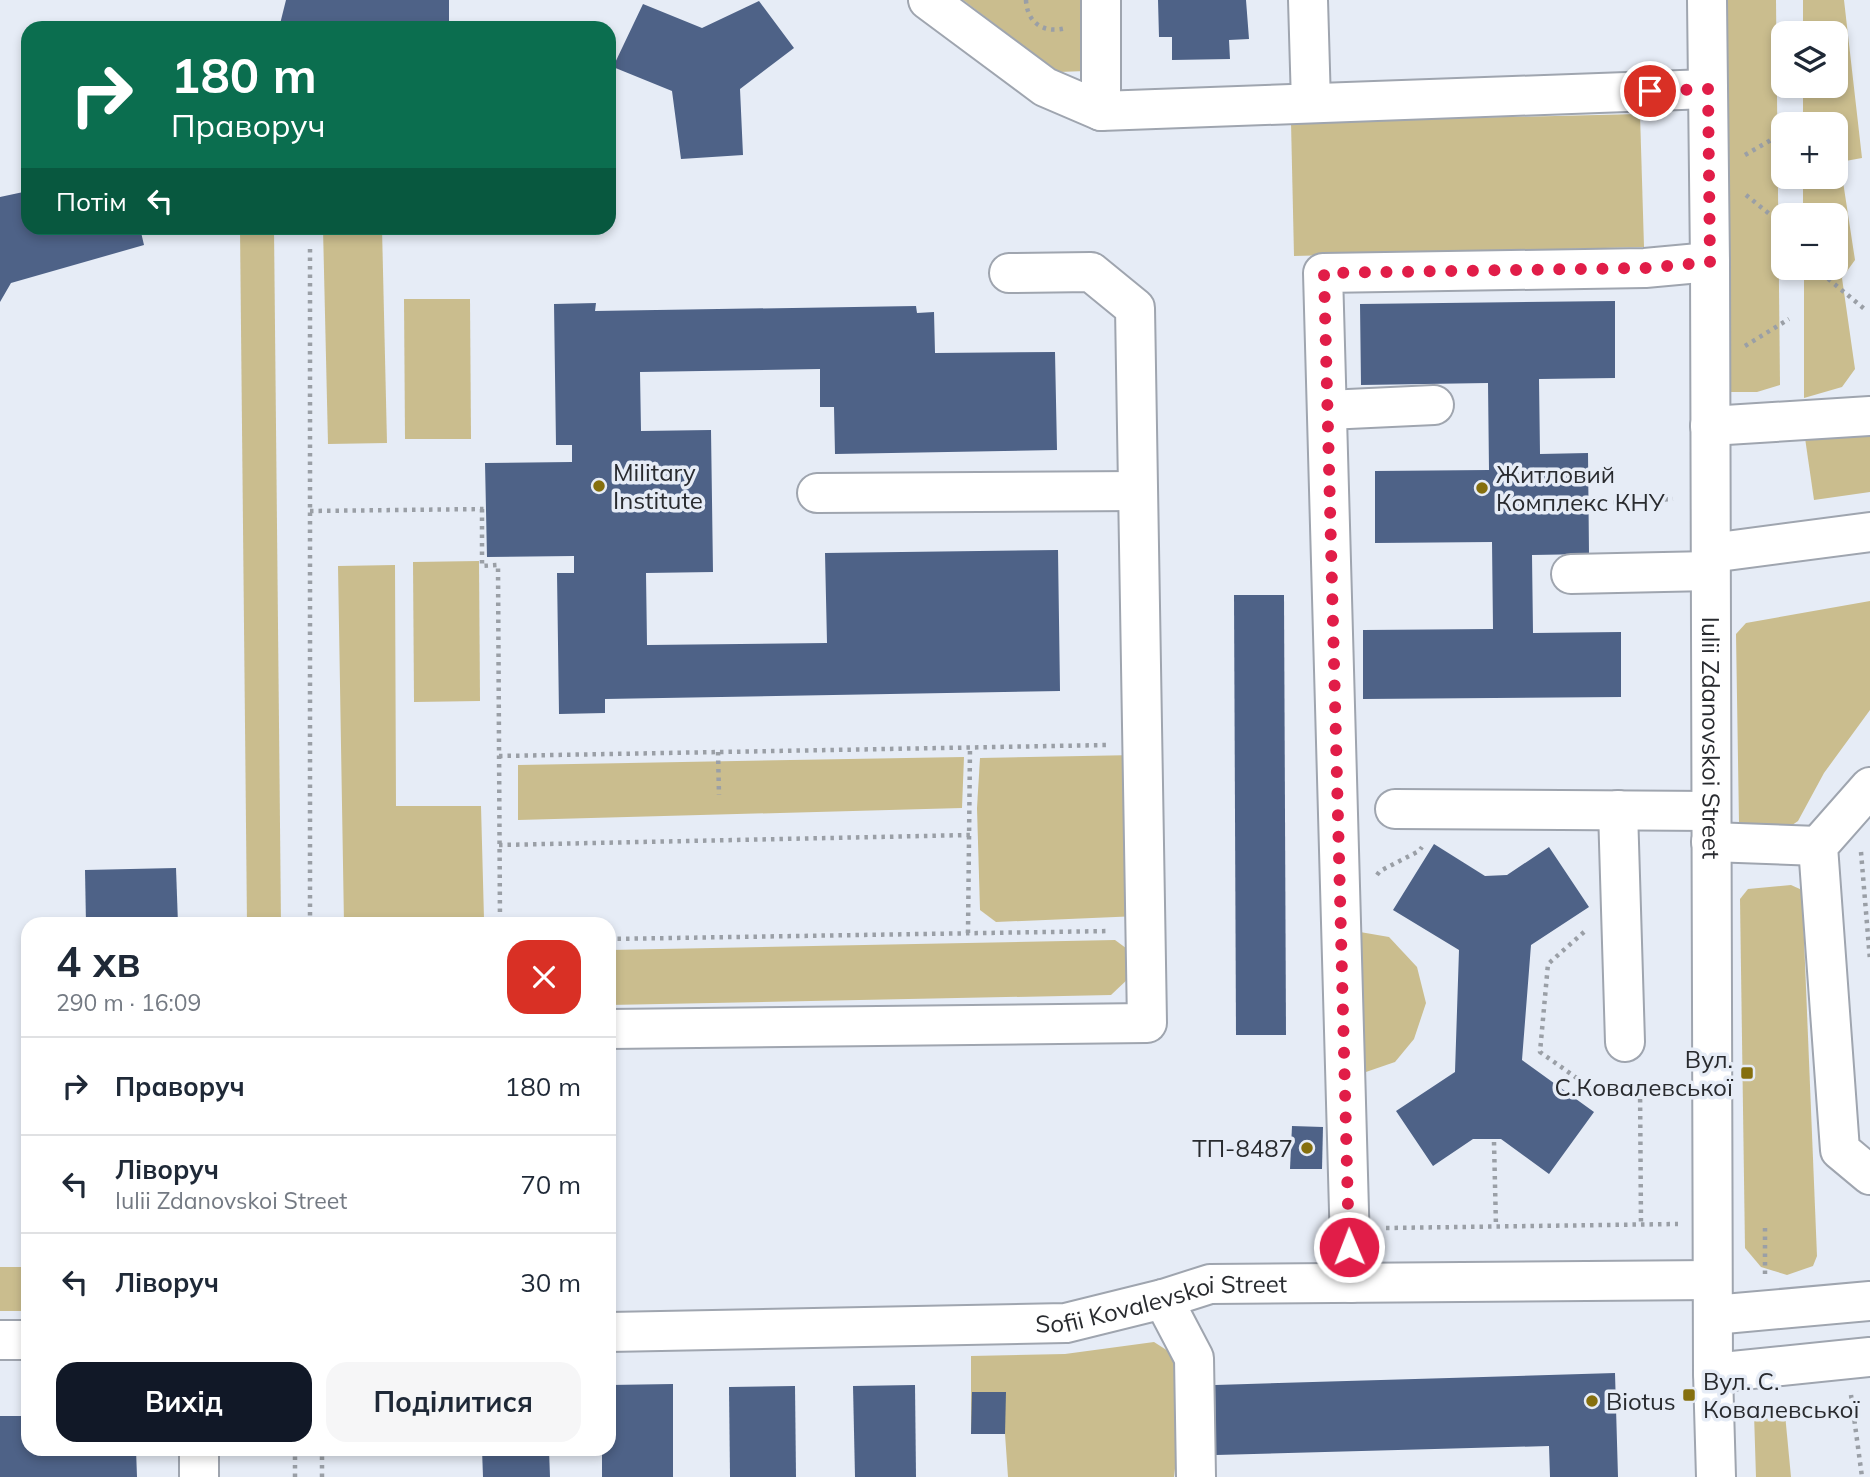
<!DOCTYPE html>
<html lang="uk">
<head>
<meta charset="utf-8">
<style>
  body { margin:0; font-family:Mulish,sans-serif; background:#f6f6f7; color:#1f2937; height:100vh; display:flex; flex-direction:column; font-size:26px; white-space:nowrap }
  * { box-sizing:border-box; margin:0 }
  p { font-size:23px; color:#747a83 }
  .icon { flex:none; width:38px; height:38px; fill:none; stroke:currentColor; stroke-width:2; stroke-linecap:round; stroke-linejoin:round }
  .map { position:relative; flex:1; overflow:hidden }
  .details { position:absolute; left:21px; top:917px; width:595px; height:539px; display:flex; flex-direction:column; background:#fff; border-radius:21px; box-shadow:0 4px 10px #0003 }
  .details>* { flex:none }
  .hud { position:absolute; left:21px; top:21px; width:595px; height:214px; border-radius:21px; box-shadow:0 4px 10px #0003; background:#0b6e4f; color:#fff; overflow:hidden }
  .buttons { position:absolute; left:1771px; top:21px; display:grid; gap:14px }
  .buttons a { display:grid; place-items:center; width:77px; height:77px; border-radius:14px; background:#fff; box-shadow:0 4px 10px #0003; font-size:35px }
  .pin { position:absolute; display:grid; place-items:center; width:60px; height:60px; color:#fff; margin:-30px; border:4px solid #fff; border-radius:50%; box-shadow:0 2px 7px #0007 }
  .me { position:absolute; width:77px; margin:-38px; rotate:359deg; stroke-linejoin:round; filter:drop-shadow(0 0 5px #0008) }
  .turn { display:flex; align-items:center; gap:24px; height:147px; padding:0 35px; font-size:32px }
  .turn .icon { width:91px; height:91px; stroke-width:2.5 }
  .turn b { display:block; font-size:49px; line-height:60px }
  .then { display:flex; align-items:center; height:66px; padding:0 35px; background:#0003; gap:14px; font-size:26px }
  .round { display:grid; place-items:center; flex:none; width:74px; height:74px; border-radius:21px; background:#f6f6f7 }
  .head { display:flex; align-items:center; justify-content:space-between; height:119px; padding:0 35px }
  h1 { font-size:42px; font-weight:700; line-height:52px }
  .button { display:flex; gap:14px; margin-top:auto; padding:14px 35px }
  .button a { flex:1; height:80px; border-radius:21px; background:#111827; color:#fff; font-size:28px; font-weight:700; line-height:80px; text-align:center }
  .button a+a { background:#f6f6f7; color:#1f2937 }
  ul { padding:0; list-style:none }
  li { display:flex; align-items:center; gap:21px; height:98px; padding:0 35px; border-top:2px solid #e0e1e3 }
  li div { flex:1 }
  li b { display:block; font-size:26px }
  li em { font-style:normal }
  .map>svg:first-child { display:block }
  .green { fill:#cabd8e }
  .building { fill:#4e6287 }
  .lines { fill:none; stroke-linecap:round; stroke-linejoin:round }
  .minor-casing { stroke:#9fa5af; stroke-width:42 }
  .path { stroke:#9a9fa6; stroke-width:4.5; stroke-dasharray:3.5 5; stroke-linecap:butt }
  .minor { stroke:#fff; stroke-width:38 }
  .route { stroke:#e11d48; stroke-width:12; stroke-dasharray:0 21.6 }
  .poi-dot { fill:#856f0e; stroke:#e6ecf6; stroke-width:2.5 }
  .labels { text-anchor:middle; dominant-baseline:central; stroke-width:7; stroke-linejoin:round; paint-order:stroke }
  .poi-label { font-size:24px; fill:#292b2f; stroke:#e6ecf6; text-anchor:start }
  .street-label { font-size:24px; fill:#292b2f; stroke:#e6ecf6 }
</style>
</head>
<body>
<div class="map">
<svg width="1870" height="1477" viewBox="0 0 1870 1477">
  <rect width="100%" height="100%" fill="#e6ecf6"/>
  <g class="green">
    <polygon points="963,0 1084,0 1086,71 1058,72"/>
    <polygon points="1718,0 1776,0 1780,385 1757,392 1722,392"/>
    <polygon points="1803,0 1844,0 1862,158 1840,162 1855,260 1842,278 1855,369 1842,387 1804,398 1804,268 1836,268 1836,215 1803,215 1803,177 1836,177 1836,124 1803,124 1803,86 1836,86 1836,33 1803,33"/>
    <polygon points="1640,114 1644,247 1294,256 1291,122"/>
    <polygon points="240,228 274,228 281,924 247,924"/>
    <polygon points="323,228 382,228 387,443 328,444"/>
    <polygon points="404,299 470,299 471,439 405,439"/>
    <polygon points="1870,429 1870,492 1814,500 1805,438"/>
    <polygon points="479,561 480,701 414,702 413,562"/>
    <polygon points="395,565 396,806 481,806 484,919 344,924 338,566"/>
    <polygon points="1870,601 1870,710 1824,773 1798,821 1785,830 1748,830 1739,823 1736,634 1746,623"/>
    <polygon points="1136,755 1139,916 996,922 980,910 977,808 980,758"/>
    <polygon points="964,757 962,808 518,820 518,765"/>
    <polygon points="1791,885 1802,890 1817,1256 1813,1266 1787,1275 1761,1267 1745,1248 1740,899 1748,889"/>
    <polygon points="1360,932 1389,937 1417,967 1426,1003 1414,1039 1395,1062 1363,1073"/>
    <polygon points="1115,940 1130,951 1130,977 1111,995 609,1005 609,950"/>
    <rect x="0" y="1267" width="28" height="44"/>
    <polygon points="1154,1342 1179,1358 1181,1419 1174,1477 1008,1477 1005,1434 971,1434 971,1356 1065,1354"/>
    <polygon points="1754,1414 1785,1414 1791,1477 1756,1477"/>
  </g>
  <g class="building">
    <polygon points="286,0 449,0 449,28 279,28"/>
    <polygon points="1158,0 1246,0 1249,39 1229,40 1230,59 1172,60 1172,37 1159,37"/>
    <polygon points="759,1 794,48 740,89 743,155 681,159 672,91 613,67 643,4 702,28"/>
    <polygon points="28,191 28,228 140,228 144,245 11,283 0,302 0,197"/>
    <polygon points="1615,301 1615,378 1539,379 1540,454 1588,453 1589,554 1532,555 1533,633 1621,632 1621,697 1363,699 1363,630 1493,629 1492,542 1375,543 1375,471 1489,470 1488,383 1361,385 1360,304"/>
    <polygon points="596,303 595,311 916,306 917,313 934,312 935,353 1055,352 1057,450 835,454 834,407 820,407 820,369 640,372 641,431 711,430 713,572 646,573 647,645 827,643 825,553 1058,550 1060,691 605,699 605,713 559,714 557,573 574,573 574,556 487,557 485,463 572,462 572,445 556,445 554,304"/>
    <polygon points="1234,595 1284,595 1286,1035 1236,1035"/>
    <polygon points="1434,844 1485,876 1507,875 1549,847 1589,907 1531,945 1522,1060 1594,1112 1549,1174 1501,1139 1473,1139 1433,1166 1396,1111 1455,1072 1459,950 1393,910"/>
    <polygon points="176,868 178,924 86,924 85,870"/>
    <polygon points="1292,1126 1323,1127 1322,1169 1290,1169"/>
    <polygon points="1615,1373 1618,1477 1550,1477 1549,1446 1216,1455 1215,1385"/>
    <polygon points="673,1384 673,1477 602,1477 602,1449 609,1449 609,1385"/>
    <polygon points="915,1385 916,1477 855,1477 853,1386"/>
    <polygon points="795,1386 796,1477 730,1477 729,1387"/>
    <polygon points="972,1392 1006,1392 1005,1434 971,1434"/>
    <polygon points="0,1416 28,1416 28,1449 136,1449 137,1477 0,1477"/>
    <polygon points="482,1449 549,1449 550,1477 483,1477"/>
  </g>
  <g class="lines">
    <g class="minor-casing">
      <g id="minor">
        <polyline points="928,0 1045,87 1101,111 1708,89"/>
        <polyline points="1101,0 1101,111"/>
        <polyline points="1308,0 1311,103"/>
        <path id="s1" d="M1707,0L1710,262L1713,1373L1716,1477"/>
        <polyline points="1327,410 1434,405"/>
        <polyline points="1710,426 1870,416"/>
        <polyline points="817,493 1138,491"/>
        <polyline points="1711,553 1870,532"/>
        <polyline points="1571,574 1710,571"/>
        <polyline points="1870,787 1818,846 1840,1150 1870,1175"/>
        <polyline points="1395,809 1711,811"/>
        <polyline points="1618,810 1625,1042"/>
        <polyline points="1711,842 1818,846"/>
        <polyline points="609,1029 1147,1023 1135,308 1091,272 1009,273"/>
        <polyline points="1351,1283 1323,273 1645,268 1710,262"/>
        <polyline points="1163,1299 1194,1358 1196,1477"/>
        <polyline points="1713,1315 1870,1301"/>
        <path id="s2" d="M609,1332L1066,1323L1163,1299L1210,1284L1712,1280"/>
        <polyline points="0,1340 28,1340"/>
        <polyline points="1713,1373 1870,1357"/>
        <polyline points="199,1477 199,1449"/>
      </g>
    </g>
    <g class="path">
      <path d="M1026,0C1027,23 1044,34 1066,28"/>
      <polyline points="1745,155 1783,133"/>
      <polyline points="1746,195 1783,225"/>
      <polyline points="1815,268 1867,311"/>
      <polyline points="1745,346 1789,319"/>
      <polyline points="1588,504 1673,499"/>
      <polyline points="482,509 482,566 498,565 500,924"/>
      <polyline points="310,511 486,509"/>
      <polyline points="718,752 719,795"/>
      <polyline points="499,756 1107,745"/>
      <polyline points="499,845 970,835"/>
      <polyline points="1861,852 1870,960"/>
      <polyline points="1377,875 1380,871 1419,851 1422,847"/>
      <polyline points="310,924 310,246"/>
      <polyline points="1584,932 1548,964 1540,1052 1588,1086 1640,1083 1641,1225"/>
      <polyline points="968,933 970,748"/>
      <polyline points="609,939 1110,931"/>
      <polyline points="1494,1142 1496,1227"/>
      <polyline points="1386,1228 1678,1224"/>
      <polyline points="1765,1274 1765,1226"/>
      <polyline points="1851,1395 1862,1477"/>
      <polyline points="295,1477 295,1449"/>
      <polyline points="322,1477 322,1449"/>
    </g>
    <use href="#minor" class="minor"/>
  </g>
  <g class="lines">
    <polyline class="route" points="1349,1247 1324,273 1645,268 1710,262 1708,89 1650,91"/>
  </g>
  <g class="poi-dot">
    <circle cx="599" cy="486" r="7"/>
    <circle cx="1482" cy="488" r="7"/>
    <rect x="1740" y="1066" width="14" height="14" rx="3.5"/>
    <circle cx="1307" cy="1148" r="7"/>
    <rect x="1682" y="1388" width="14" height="14" rx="3.5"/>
    <circle cx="1592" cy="1401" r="7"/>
  </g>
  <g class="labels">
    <g class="poi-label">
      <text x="613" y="472">Military<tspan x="613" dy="28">Institute</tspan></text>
      <text x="1496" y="474">Житловий<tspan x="1496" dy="28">Комплекс КНУ</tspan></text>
      <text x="1733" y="1059" text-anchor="end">Вул.<tspan x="1733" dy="28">С.Ковалевської</tspan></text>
      <text x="1293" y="1148" text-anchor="end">ТП-8487</text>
      <text x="1703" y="1381">Вул. С.<tspan x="1703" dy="28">Ковалевської</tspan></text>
      <text x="1606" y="1401">Biotus</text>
    </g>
    <g class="street-label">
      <text stroke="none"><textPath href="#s1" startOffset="738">Iulii Zdanovskoi Street</textPath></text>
      <text stroke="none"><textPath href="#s2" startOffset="555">Sofii Kovalevskoi Street</textPath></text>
    </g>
  </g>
</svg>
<div class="buttons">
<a><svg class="icon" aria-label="layers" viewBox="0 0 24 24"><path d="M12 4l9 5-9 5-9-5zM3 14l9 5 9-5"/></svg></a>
<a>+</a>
<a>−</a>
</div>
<div class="pin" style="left:1650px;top:91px;background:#d93025"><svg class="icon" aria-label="arrive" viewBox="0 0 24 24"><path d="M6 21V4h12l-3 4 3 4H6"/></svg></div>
<svg class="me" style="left:1349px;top:1247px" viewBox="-20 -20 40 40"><circle r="17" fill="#e11d48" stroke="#fff" stroke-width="3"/><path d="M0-11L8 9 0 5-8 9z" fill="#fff"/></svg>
<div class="hud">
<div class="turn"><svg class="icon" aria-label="right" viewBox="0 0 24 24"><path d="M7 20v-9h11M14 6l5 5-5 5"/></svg><div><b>180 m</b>Праворуч</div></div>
<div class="then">Потім<svg class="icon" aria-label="left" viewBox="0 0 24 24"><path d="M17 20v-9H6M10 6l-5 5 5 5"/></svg></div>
</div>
<section class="details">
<div class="head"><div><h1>4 хв</h1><p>290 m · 16:09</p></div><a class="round" style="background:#d93025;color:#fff"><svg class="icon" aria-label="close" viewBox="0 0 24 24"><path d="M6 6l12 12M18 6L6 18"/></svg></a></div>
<ul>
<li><svg class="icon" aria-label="right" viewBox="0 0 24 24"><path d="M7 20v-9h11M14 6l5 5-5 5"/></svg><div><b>Праворуч</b></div><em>180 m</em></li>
<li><svg class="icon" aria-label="left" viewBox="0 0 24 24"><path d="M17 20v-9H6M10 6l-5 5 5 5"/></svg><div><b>Ліворуч</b><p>Iulii Zdanovskoi Street</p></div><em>70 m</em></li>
<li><svg class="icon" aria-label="left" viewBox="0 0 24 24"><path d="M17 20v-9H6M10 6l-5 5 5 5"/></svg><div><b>Ліворуч</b></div><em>30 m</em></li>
</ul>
<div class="button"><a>Вихід</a><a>Поділитися</a></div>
</section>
</div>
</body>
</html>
